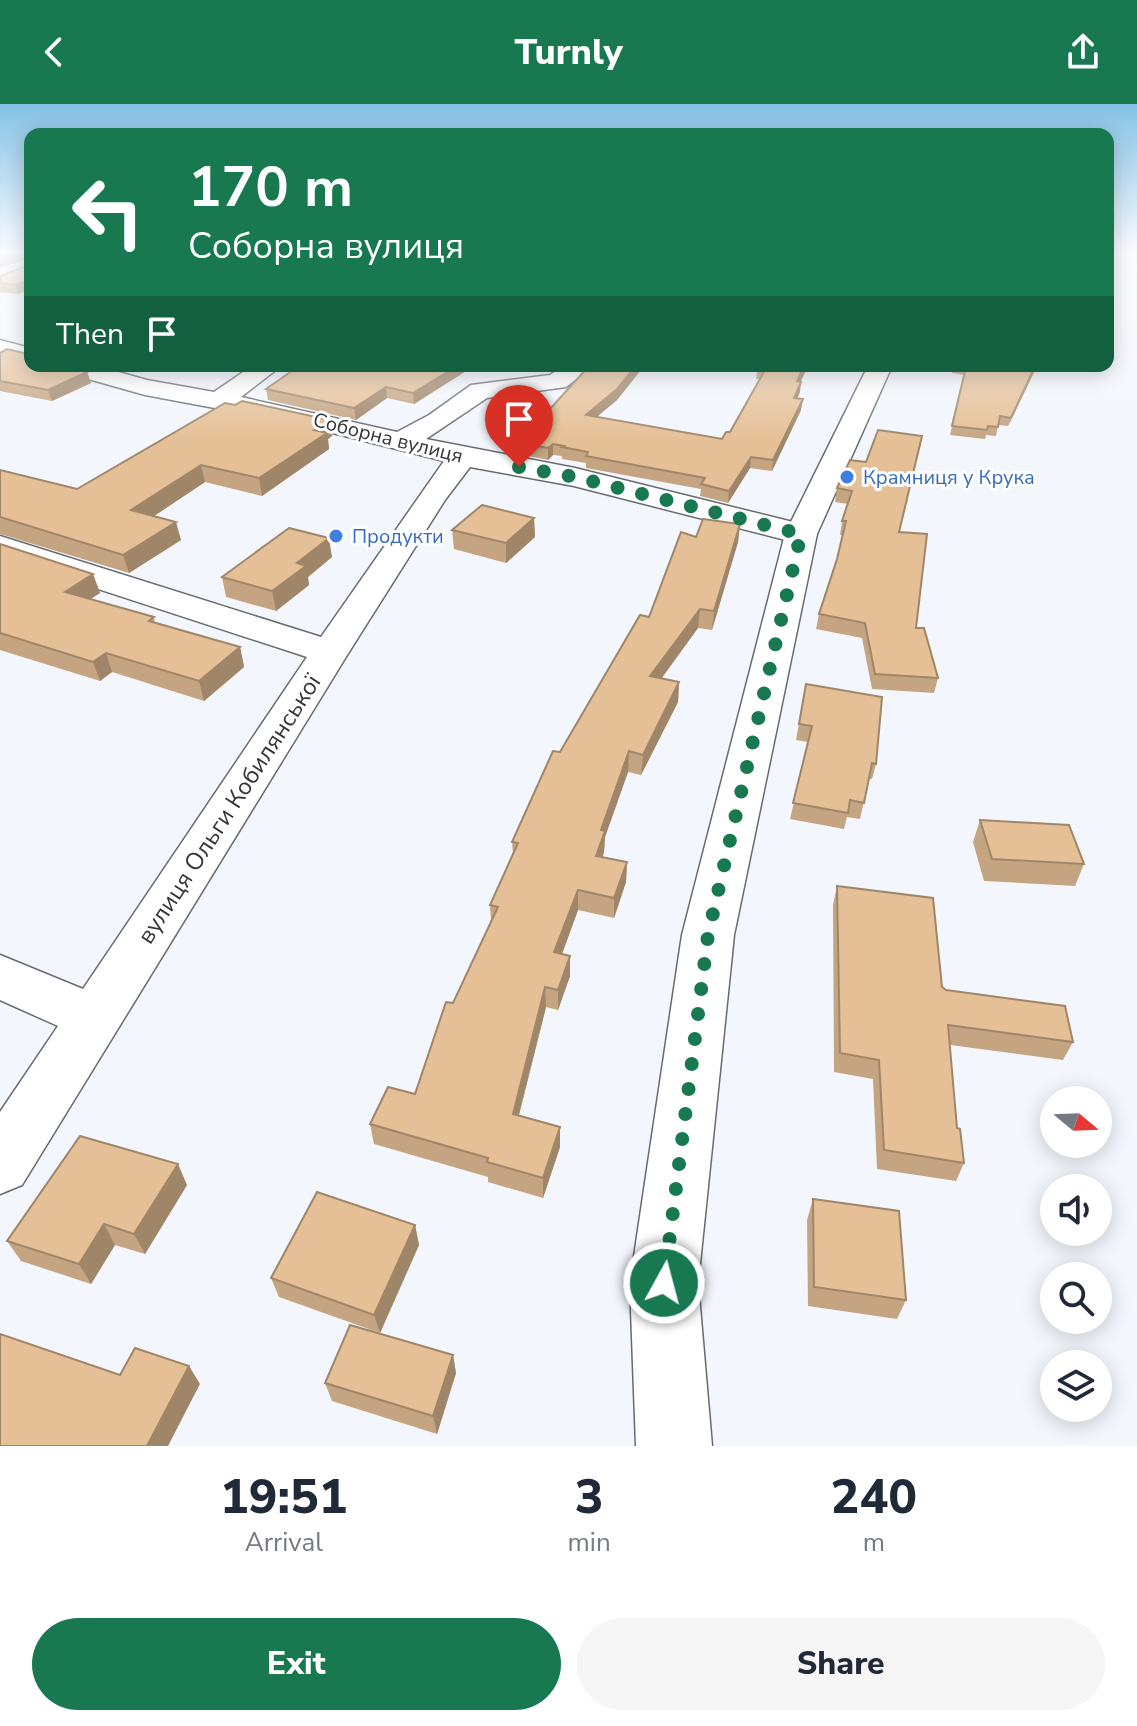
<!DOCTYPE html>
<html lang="en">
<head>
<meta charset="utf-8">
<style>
  body { margin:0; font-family:"Nunito Sans",sans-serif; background:#f6f6f7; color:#1f2937; height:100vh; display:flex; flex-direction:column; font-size:30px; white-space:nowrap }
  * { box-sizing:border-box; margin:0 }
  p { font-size:26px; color:#747a83 }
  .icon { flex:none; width:44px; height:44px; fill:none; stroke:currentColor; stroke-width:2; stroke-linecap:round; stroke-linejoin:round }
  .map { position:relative; height:1342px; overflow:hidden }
  .panel { display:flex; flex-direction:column; background:#fff; flex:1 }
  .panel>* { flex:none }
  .banner { position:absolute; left:24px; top:24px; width:1090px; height:244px; border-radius:16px; box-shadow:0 4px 20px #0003; background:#187950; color:#fff; overflow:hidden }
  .needle { width:52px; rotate:109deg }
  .tools { position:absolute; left:1040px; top:982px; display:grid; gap:16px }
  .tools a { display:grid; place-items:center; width:72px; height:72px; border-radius:50%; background:#fff; box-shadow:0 4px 20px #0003; font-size:40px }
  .pin { position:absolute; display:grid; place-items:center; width:68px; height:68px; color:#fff; margin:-82px -34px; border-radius:50% 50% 50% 0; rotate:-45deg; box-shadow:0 0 8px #0007 }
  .pin .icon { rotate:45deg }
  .me { position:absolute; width:88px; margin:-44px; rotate:7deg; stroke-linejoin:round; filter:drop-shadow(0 0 6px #0008) }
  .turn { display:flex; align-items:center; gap:28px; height:168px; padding:0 32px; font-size:36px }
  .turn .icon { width:104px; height:104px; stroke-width:2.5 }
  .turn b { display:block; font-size:56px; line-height:68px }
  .then { display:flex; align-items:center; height:76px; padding:0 32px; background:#0003; gap:16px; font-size:30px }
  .eta { display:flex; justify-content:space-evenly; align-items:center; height:136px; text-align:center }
  .eta b { font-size:48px; font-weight:800; line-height:56px }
  .primary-button { display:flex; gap:16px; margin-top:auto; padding:16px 32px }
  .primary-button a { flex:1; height:92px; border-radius:48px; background:#187950; color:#fff; font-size:32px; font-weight:800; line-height:92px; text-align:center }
  .primary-button a+a { background:#f6f6f7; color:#1f2937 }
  header { display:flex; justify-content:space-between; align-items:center; height:104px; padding:0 32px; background:#187950; color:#fff; font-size:36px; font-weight:800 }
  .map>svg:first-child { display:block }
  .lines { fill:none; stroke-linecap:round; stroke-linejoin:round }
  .minor-casing { stroke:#676b70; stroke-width:3 }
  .tertiary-casing { stroke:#676b70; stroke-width:3 }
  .minor { fill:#fff; fill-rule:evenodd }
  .tertiary { fill:#fff; fill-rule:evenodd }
  .rail { stroke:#4c4f51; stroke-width:3 }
  .wall { fill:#c5a581 }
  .shaded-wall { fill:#a08669 }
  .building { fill:#e5c096; stroke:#a08669; stroke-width:2 }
  .route { stroke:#187950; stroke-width:14; stroke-dasharray:0 25.2 }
  .shop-dot { fill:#3f7fe0; stroke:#fff; stroke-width:3 }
  .labels { text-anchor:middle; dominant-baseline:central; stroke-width:6; stroke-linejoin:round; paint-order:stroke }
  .far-street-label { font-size:20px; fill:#343638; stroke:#fff }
  .far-shop-label { font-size:20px; fill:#366cbe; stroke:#fff; text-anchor:start }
  .street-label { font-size:24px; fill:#343638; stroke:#fff }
</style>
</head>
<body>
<header><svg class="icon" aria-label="back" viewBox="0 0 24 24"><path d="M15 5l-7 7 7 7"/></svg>Turnly<svg class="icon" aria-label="share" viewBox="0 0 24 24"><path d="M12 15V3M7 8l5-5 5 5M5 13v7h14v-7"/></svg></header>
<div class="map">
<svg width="1137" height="1342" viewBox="0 0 1137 1342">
  <rect width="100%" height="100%" fill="#f3f7fd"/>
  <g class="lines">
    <g class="minor-casing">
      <g id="minor">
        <polygon points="0,236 30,244 30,258 0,250"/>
        <polygon points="57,262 97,262 147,276 214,288 252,262 281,262 241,293 397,328 429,311 471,281 550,271 564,262 593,262 566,283 487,294 426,335 575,364 813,423 817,430 813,437 801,440 574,382 470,363 445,396 349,548 22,1081 0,1090 0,1008 58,922 0,896 0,851 83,885 307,553 0,453 0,432 321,533 444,357 289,318 145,291 60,267"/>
      </g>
    </g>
    <g class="tertiary-casing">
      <polygon id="tertiary" points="868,262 892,262 817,430 734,831 698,1179 712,1342 636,1342 630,1179 682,831 785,430"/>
    </g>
    <use href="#minor" class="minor"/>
    <use href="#tertiary" class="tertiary"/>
    <polyline class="rail" points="1135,150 1137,153"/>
  </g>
  <g class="wall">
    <polygon points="0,150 30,150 30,185 18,190 0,188 0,172 30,161 29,154 0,164"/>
    <polygon points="0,249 87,268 91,279 52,297 0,287"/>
    <polygon points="474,262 414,300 387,294 356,316 268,296 266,285"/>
    <polygon points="589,262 644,262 617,296 596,313 722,335 730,328 760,275 756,275 758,262 800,277 800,288 797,294 801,306 772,367 750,364 728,399 700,392 701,385 586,364 586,359 562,355 562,352 553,351 548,356 519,350 519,339"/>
    <polygon points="953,262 1037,262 1008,322 998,321 996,332 986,331 985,335 950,331 964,271 952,269"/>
    <polygon points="332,332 328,335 329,345 262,392 205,378 154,412 181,436 129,469 0,430 0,366 77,385"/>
    <polygon points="850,356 899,428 916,524 938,574 934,589 872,585 862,534 816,525 819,510 837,455 843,431 840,431 842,417 848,400 835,398 837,384"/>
    <polygon points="534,414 535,433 506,459 454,445 452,426"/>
    <polygon points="740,420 738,438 712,526 698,524 662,574 679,578 678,598 641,671 628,668 605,733 604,748 603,753 627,758 626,778 614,814 578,806 562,850 570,872 558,906 546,903 519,1011 560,1043 543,1094 488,1078 488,1073 374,1040 370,1020 415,990 453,899 491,818 490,801 513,750 512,738 560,648 649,513 696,433"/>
    <polygon points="0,440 93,470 100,489 90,495 154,513 155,519 240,543 244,563 204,597 112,568 100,577 0,546"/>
    <polygon points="332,453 308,473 309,481 276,507 226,493 222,473"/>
    <polygon points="806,580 876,660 872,675 869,675 860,715 847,713 844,725 790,715 808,638 796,636"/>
    <polygon points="980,716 1084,760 1075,782 984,777 973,738"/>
    <polygon points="837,782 946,886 1073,938 1063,956 950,941 957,1024 964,1059 956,1077 877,1065 873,975 834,968 833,801"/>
    <polygon points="187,1081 145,1150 115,1141 91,1180 21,1157 7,1137"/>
    <polygon points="813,1095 906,1196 897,1215 808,1202 807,1116"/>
    <polygon points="415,1121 419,1141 380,1229 279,1193 271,1174"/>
    <polygon points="453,1251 456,1269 437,1330 332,1297 325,1279"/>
  </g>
  <g class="shaded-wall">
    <polygon points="12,150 30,150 30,154 0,164 0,154"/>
    <polygon points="30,175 30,185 18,190 15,181"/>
    <polygon points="457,262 474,262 414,300 413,289"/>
    <polygon points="636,262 644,262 617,296 586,322 586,311"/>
    <polygon points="804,262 808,262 796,288 797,277"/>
    <polygon points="1035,262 1037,262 1008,322 1011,314"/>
    <polygon points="87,268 91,279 52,297 48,286"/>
    <polygon points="801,278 800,288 793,305 794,294"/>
    <polygon points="386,283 387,294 356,316 354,304"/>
    <polygon points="803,295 801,306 772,367 773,356"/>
    <polygon points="330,316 332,332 328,335 329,345 262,392 259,374 314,326"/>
    <polygon points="553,340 553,351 548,356 548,344"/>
    <polygon points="751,353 750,364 728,399 729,387"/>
    <polygon points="201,361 205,378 136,424 131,406"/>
    <polygon points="534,414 535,433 506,459 506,439"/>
    <polygon points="176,418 181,436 129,469 123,451"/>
    <polygon points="740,420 738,438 712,526 714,507"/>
    <polygon points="329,434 332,453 308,473 309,481 276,507 272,487 297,459"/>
    <polygon points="93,470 100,489 72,507 65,488"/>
    <polygon points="700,505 698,524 649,591 650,572"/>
    <polygon points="240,543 244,563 204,597 199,577"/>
    <polygon points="106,549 112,568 100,577 93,558"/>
    <polygon points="679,578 678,598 641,671 643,651"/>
    <polygon points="629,647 628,668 605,733 604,748 596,772 596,752 601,726"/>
    <polygon points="627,758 626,778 614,814 614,794"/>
    <polygon points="578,786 578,806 555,869 554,848"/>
    <polygon points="570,852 570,872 558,906 558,886"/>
    <polygon points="545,883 546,903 514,1030 513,1010"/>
    <polygon points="560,1023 560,1043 543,1094 543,1074"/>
    <polygon points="178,1060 187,1081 145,1150 134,1130"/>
    <polygon points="104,1120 115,1141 91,1180 79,1160"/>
    <polygon points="415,1121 419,1141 380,1229 374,1211"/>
    <polygon points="453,1251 456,1269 437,1330 433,1312"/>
    <polygon points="189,1262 200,1280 168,1342 147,1342"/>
  </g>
  <g class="building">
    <polygon points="0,150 12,150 0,154"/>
    <polygon points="29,150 30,150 30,175 15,181 0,179 0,172 30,161"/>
    <polygon points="30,235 30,262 66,262 87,268 48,286 0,277 0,249 7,245 28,250"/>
    <polygon points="299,262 457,262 413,289 386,283 354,304 266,285"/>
    <polygon points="589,262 636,262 617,285 586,311 722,335 726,328 730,328 765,266 757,264 758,262 804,262 797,277 801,278 794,294 803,295 773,356 751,353 729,387 701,380 705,374 586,352 588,348 562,343 564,342 553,340 548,344 519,339"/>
    <polygon points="960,262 1035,262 1011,314 1000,312 998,323 988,322 987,326 952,322 966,263"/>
    <polygon points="242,297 330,316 314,326 327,329 259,374 201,361 131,406 176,418 123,451 0,413 0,366 77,385 225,299 235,301"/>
    <polygon points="878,326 922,332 899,428 927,430 916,524 924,524 938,574 875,570 865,519 819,510 837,455 846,417 842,417 852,387 837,384 850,356 866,358"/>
    <polygon points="482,401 534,414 506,439 452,426"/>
    <polygon points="703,415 740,420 714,507 700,505 650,572 679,578 643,651 629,647 601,726 605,727 596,752 627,758 614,794 578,786 554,848 570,852 558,886 545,883 513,1010 560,1023 543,1074 487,1058 488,1054 370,1020 388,983 415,990 446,898 453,899 498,803 490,801 518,739 512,738 553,647 560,648 640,511 649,513 681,428 696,433"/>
    <polygon points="289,424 329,434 297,459 306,462 272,487 222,473"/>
    <polygon points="0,440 93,470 65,488 154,513 149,517 240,543 199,577 106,549 93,558 0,529"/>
    <polygon points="806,580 882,593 876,660 872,659 864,699 850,696 848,709 793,699 812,622 799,620"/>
    <polygon points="980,716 1069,721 1084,760 992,755"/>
    <polygon points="837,782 933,794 942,883 946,886 1065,902 1073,938 948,921 957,1024 960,1025 964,1059 884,1046 879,956 840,949"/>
    <polygon points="80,1032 178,1060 134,1130 104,1120 79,1160 7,1137"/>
    <polygon points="317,1088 415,1121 374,1211 271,1174"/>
    <polygon points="813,1095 899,1107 906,1196 814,1183"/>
    <polygon points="350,1221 453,1251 433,1312 325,1279"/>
    <polygon points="0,1230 120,1271 135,1244 189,1262 147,1342 0,1342"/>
  </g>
  <linearGradient id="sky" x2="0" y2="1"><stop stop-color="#85c1e5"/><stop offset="0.44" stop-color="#fafbfe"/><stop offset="1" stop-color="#fafbfe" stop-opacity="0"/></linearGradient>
  <rect width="1137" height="338" fill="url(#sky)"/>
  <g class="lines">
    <polyline class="route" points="519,363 575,373 801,430 708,831 664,1179"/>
  </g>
  <g class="shop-dot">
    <circle cx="847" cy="373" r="8"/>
    <circle cx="336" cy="432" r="8"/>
  </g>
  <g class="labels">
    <g class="far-street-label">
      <text transform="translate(388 334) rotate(14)">Соборна вулиця</text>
    </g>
    <g class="far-shop-label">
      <text x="863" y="373">Крамниця у Крука</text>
      <text x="352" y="432">Продукти</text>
    </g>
    <g class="street-label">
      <text transform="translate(229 705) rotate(-57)">вулиця Ольги Кобилянської</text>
    </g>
  </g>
</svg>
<div class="tools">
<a><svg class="needle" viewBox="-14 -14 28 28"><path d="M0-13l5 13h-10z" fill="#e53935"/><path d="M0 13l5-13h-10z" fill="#747a83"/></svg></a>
<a><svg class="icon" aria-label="sound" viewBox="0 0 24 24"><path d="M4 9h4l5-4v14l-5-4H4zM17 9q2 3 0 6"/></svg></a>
<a><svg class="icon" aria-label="search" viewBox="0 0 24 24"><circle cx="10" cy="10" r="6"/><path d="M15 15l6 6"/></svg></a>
<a><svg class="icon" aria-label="layers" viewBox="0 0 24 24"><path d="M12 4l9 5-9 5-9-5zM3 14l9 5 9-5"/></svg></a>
</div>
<div class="pin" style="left:519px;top:363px;background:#d93025"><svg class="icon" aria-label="arrive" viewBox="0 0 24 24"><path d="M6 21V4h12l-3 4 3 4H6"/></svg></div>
<svg class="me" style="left:664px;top:1179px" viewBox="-20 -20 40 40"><circle r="17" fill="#187950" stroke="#fff" stroke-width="3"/><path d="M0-11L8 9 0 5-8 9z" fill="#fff"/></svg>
<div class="banner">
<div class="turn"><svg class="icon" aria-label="left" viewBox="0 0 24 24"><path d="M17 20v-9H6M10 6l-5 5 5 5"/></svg><div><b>170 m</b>Соборна вулиця</div></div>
<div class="then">Then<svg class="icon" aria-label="arrive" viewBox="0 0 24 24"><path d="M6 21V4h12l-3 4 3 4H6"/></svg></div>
</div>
</div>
<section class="panel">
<div class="eta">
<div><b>19:51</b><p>Arrival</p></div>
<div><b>3</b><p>min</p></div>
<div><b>240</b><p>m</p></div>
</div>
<div class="primary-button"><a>Exit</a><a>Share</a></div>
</section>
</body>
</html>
